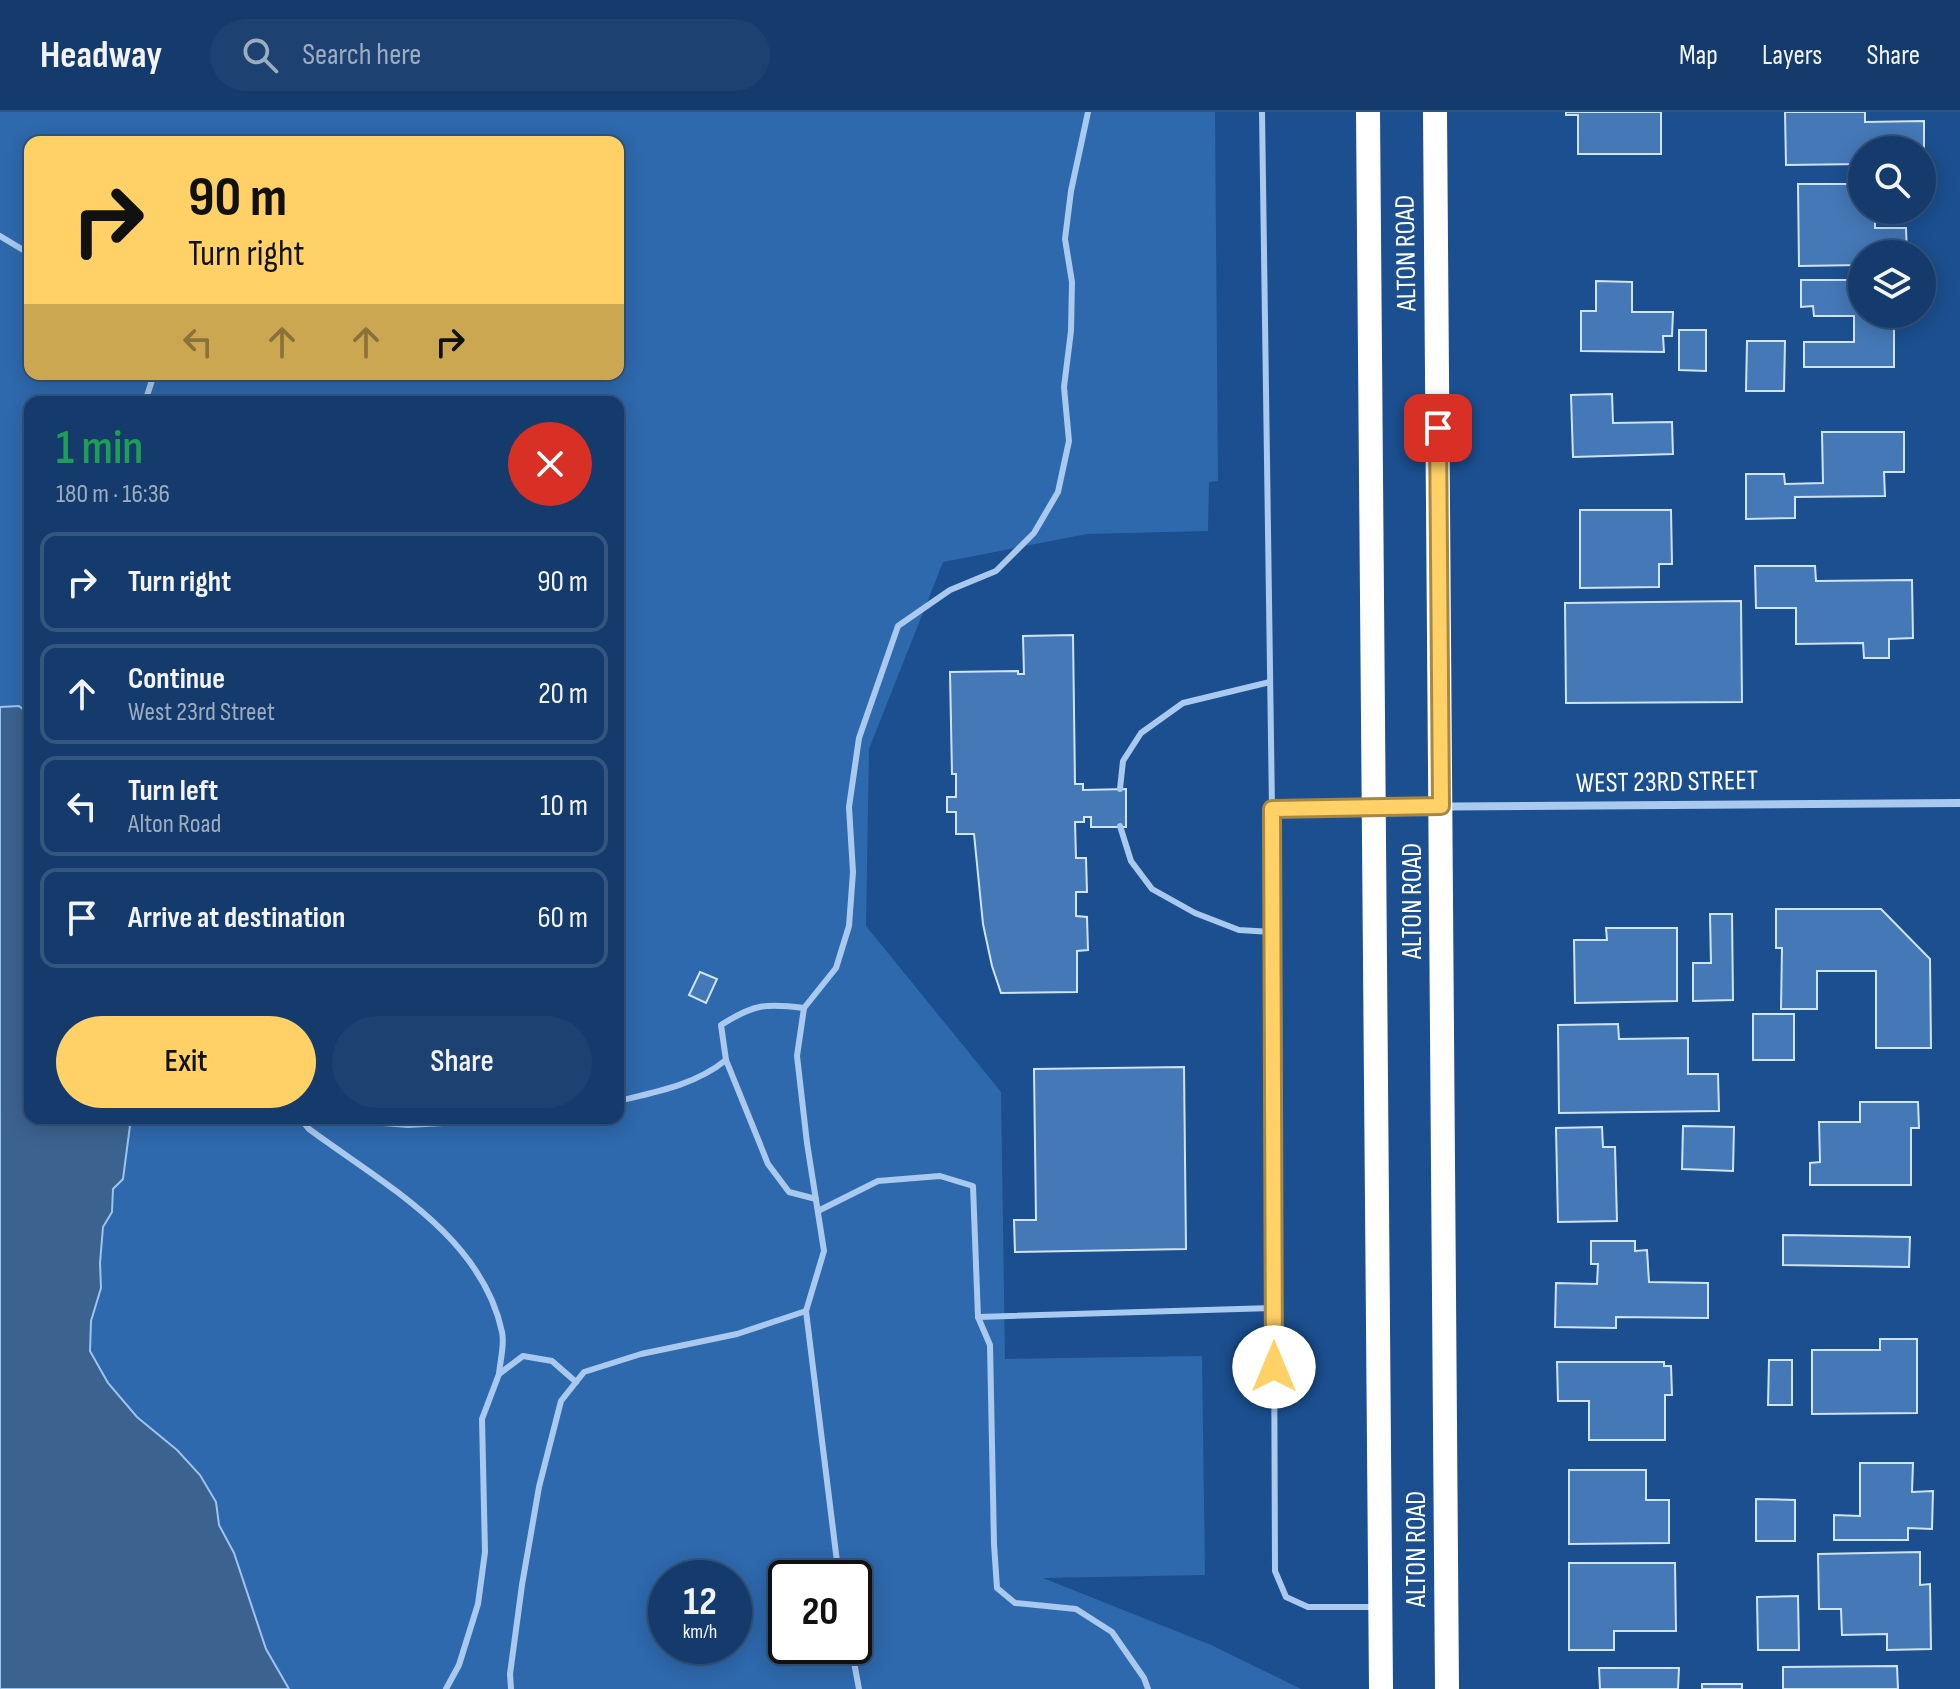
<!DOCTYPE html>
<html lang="en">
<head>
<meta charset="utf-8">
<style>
  body { margin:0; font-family:"Sofia Sans Condensed",sans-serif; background:#1d4271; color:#f1f3f6; height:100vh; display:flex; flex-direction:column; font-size:30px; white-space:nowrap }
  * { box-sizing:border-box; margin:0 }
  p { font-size:26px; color:#9dadc1 }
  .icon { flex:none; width:44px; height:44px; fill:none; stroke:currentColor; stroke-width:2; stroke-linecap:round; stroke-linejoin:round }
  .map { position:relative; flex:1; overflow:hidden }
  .drawer { position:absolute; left:24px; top:284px; width:600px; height:728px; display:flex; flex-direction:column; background:#143b6b; border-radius:16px; box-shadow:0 4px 20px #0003,0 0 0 2px #33557e }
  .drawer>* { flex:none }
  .hud { position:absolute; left:24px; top:24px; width:600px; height:244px; border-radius:16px; box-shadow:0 4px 20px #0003,0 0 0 2px #33557e; background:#ffd166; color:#111; overflow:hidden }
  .controls { position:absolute; left:1848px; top:24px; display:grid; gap:16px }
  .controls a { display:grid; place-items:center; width:88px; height:88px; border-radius:50%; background:#143b6b; box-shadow:0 4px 20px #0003,0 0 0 2px #33557e; font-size:40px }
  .speed { position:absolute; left:648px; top:1448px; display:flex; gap:16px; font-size:40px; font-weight:700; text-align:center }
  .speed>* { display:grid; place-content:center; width:104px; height:104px; border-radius:50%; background:#143b6b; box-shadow:0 4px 20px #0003,0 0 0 2px #33557e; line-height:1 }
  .speed small { font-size:20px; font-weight:400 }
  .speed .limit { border:4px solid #111; border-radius:12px; background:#fff; color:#111 }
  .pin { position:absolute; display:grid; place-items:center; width:68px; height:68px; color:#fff; margin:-34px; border-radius:16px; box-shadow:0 4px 12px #0006 }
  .me { position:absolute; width:88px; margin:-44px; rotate:0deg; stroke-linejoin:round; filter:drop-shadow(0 0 6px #0008) }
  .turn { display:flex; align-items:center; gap:28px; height:168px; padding:0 32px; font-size:36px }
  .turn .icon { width:104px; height:104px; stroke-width:2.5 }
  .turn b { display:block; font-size:56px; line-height:68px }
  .lanes { display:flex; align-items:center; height:76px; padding:0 32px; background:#0003; justify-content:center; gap:40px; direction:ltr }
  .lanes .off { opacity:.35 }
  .round { display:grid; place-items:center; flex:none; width:84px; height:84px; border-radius:42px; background:#1d4271 }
  .overview { display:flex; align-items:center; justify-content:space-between; height:136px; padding:0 32px }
  h1 { font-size:48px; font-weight:600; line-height:60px; color:#1e9e55 }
  .primary-button { display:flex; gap:16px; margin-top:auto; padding:16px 32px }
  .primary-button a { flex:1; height:92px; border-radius:48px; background:#ffd166; color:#111; font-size:32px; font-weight:600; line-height:92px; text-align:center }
  .primary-button a+a { background:#1d4271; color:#f1f3f6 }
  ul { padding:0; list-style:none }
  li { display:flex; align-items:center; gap:24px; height:100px; margin:0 16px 12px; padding:0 16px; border:4px solid #33557e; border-radius:16px }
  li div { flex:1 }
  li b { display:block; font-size:30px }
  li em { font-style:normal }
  header { display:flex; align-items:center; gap:48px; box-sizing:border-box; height:112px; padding:0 40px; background:#143b6b; border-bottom:2px solid #33557e }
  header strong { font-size:38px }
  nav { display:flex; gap:44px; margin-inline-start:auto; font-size:28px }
  .search { width:560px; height:72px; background:#1d4271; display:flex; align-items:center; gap:20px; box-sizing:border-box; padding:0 28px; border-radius:44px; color:#9dadc1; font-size:30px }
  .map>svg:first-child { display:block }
  .green { fill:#2e69ad; fill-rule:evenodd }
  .water { fill:#3c6290; stroke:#9cc4f0; stroke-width:2 }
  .building { fill:#4478b7; stroke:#cfe3fa; stroke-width:2 }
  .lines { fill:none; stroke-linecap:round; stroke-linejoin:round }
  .lane { stroke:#a9c9ee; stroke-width:6 }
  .street { stroke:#a9c9ee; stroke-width:8 }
  .highway { stroke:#fff; stroke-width:24 }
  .route-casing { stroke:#a68842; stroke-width:20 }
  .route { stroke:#ffd166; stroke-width:14 }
  .labels { text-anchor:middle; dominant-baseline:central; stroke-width:8; stroke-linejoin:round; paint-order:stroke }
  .street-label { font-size:28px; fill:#fff; stroke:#1b4f8f }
</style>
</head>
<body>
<header>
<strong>Headway</strong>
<div class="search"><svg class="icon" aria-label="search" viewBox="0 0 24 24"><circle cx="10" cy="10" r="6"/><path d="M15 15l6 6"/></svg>Search here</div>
<nav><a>Map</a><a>Layers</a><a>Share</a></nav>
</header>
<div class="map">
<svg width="1960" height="1577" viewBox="0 0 1960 1577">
  <rect width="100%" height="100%" fill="#1b4f8f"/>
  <path class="green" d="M0,0H1215L1218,369L1209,370L1208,419L1087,422L943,450L869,637L866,814L1001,980L1005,1247L1202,1244L1205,1463L1043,1466L1211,1533L1301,1577H0ZM30,30H618V262H30ZM30,290H618V1006H30ZM666,1466H734V1534H666ZM786,1466H854V1534H786Z"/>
  <polygon class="water" points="19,594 30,603 30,1006 131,1006 123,1067 113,1077 112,1100 103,1115 100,1151 101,1176 91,1209 90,1239 108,1271 137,1305 177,1338 200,1363 216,1390 219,1413 234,1441 266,1537 289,1577 0,1577 0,595"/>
  <g class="building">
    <polygon points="1566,0 1661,0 1661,42 1578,42 1578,3 1566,3"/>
    <polygon points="1785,0 1865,0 1865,10 1924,9 1924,52 1922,52 1922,38 1862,38 1862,52 1786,53"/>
    <polygon points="1798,72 1862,72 1862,98 1917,98 1917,105 1875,105 1875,116 1906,116 1907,142 1862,142 1862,153 1799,154"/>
    <polygon points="1801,168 1862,168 1862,202 1894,202 1894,255 1804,255 1804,230 1854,230 1854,204 1814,204 1813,194 1801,195"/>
    <polygon points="1596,169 1632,170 1632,200 1673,200 1672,224 1663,224 1664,240 1581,239 1581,199 1596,199"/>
    <polygon points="1679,218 1706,218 1706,259 1679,258"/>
    <polygon points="1747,229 1785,229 1784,279 1746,279"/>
    <polygon points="1612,282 1613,311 1672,310 1673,342 1573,345 1571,283"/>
    <polygon points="1822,320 1904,320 1904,360 1884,360 1885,384 1795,385 1795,406 1746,407 1746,362 1784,362 1785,372 1823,371"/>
    <polygon points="1580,398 1671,398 1672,452 1659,452 1659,475 1580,476"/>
    <polygon points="1755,454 1815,454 1816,469 1912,468 1913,526 1889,527 1889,546 1864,546 1863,531 1796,532 1796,496 1756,496"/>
    <polygon points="1741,489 1742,590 1566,591 1565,491"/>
    <polygon points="1073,523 1075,672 1083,672 1083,678 1126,677 1126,715 1091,715 1091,705 1084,705 1084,710 1075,710 1076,746 1086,746 1087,780 1076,780 1076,804 1087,805 1088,838 1077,839 1077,880 1001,881 992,854 983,812 974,722 956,722 956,700 947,700 947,685 956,685 956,662 952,662 950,560 1018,559 1018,562 1024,562 1023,524"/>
    <polygon points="1776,797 1881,797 1930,847 1931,936 1876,936 1876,859 1817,859 1817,897 1781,897 1782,836 1776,836"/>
    <polygon points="1710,802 1732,802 1733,888 1693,889 1693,851 1711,851"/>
    <polygon points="1606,816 1677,816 1677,889 1575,891 1574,828 1607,828"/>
    <polygon points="700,860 717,867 706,891 689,883"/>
    <rect x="1753" y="902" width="41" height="46"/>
    <polygon points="1618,912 1619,927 1688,926 1688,962 1718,962 1719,999 1559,1001 1558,913"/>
    <polygon points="1184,955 1186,1137 1015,1140 1014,1108 1036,1108 1034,957"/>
    <polygon points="1860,990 1918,990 1919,1016 1911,1016 1911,1073 1810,1073 1810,1051 1820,1050 1819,1010 1860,1010"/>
    <polygon points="1683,1014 1734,1015 1733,1059 1682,1057"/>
    <polygon points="1602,1015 1603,1035 1615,1035 1617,1109 1558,1110 1556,1016"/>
    <polygon points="1783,1123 1910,1125 1909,1155 1783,1153"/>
    <polygon points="1591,1129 1635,1129 1635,1139 1647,1138 1649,1170 1708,1171 1708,1206 1616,1205 1616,1216 1555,1215 1556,1171 1597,1172 1598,1152 1591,1152"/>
    <polygon points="1880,1227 1917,1227 1917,1301 1812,1302 1812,1238 1880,1238"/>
    <polygon points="1769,1248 1792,1248 1792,1293 1768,1293"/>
    <polygon points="1557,1250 1664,1250 1664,1254 1671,1254 1672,1283 1665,1283 1665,1328 1589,1328 1589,1289 1558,1289"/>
    <polygon points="1860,1351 1913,1351 1912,1380 1933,1379 1932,1417 1908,1416 1908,1428 1834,1428 1834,1403 1860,1404"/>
    <polygon points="1569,1358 1646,1358 1646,1388 1669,1388 1669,1431 1569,1432"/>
    <polygon points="1756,1387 1795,1388 1795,1429 1756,1429"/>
    <polygon points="1920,1440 1920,1473 1930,1472 1931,1537 1887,1538 1887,1522 1842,1523 1841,1497 1819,1497 1818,1442"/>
    <polygon points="1569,1451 1675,1451 1676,1519 1614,1519 1614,1538 1569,1538"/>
    <polygon points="1798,1484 1799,1538 1758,1538 1757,1485"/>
    <polygon points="1897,1554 1898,1577 1783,1577 1783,1555"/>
    <polygon points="1599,1556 1679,1556 1678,1577 1600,1577"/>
    <rect x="1702" y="1572" width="40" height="5"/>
  </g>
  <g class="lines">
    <g class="lane">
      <polyline points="1262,0 1272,697 1275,1459 1286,1485 1308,1495 1377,1495"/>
      <polyline points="0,124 30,142"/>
      <polyline points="145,290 154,262"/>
      <polyline points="1120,677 1123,649 1141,621 1183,591 1270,570"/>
      <polyline points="1272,697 1366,695"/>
      <polyline points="1120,714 1131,749 1152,777 1195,801 1239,818 1272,820"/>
      <path d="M804,896C766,891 754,892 721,913L726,948L768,1052L789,1080L816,1087"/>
      <path d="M618,989C656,980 695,973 726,948"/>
      <path d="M300,1006L309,1017C382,1071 482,1124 502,1220C505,1232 500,1249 499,1262"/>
      <polyline points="346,1008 408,1013 530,1006"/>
      <polyline points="818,1099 878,1069 940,1064 973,1074 978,1205 990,1233 994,1432 997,1476 1015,1491 1076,1497 1112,1520 1144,1566 1148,1577"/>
      <polyline points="978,1205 1274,1196"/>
      <polyline points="839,1466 806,1199 824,1139 807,1031 797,944 804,896 836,856 849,814 853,760 849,695 859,626 898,514 950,478 996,459 1034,421 1058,380 1069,329 1064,275 1071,219 1072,170 1065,127 1071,79 1088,0"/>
      <polyline points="851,1534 859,1577"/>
      <polyline points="446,1577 459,1553 478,1492 485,1440 482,1307 499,1262 523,1244 552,1249 576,1270"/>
      <polyline points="511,1577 510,1562 522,1473 539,1375 561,1289 584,1260 641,1242 737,1222 806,1199"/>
    </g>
    <polyline class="street" points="1375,695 1960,691"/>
    <g class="highway">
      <polyline points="1368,0 1381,1577"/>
      <polyline points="1435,0 1447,1577"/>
    </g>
  </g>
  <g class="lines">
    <g class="route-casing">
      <polyline id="route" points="1274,1255 1272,697 1441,694 1438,316"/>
    </g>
    <use href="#route" class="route"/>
  </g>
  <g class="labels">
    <g class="street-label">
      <text transform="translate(1406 141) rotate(-91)">ALTON ROAD</text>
      <text transform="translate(1667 670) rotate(-1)">WEST 23RD STREET</text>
      <text transform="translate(1412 789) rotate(-90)">ALTON ROAD</text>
      <text transform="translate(1416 1437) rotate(-90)">ALTON ROAD</text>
    </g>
  </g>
</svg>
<div class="controls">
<a><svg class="icon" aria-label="search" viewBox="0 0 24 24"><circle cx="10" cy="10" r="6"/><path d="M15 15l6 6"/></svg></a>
<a><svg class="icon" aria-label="layers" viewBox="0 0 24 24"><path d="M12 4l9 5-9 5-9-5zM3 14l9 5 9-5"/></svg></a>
</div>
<div class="speed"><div>12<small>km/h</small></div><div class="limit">20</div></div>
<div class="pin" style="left:1438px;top:316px;background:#d93025"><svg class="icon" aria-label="arrive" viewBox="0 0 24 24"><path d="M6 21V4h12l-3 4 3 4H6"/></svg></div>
<svg class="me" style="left:1274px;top:1255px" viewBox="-20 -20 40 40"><circle r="19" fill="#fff"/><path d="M0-13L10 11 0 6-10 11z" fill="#ffd166"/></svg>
<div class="hud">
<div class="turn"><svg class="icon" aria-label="right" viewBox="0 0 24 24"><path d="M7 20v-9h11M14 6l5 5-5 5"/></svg><div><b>90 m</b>Turn right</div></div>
<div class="lanes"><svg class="icon off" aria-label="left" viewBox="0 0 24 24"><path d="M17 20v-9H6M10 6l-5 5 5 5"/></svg><svg class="icon off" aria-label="ahead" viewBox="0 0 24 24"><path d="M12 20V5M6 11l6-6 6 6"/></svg><svg class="icon off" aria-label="ahead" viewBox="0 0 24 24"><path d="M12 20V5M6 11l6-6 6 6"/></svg><svg class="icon" aria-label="right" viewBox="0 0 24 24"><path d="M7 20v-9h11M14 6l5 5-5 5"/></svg></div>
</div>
<section class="drawer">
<div class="overview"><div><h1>1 min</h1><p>180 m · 16:36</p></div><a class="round" style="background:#d93025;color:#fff"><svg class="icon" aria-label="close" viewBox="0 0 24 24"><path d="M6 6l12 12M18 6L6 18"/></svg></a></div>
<ul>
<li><svg class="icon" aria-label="right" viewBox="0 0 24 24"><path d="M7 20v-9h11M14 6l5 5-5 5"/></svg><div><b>Turn right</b></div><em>90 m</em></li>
<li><svg class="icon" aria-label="ahead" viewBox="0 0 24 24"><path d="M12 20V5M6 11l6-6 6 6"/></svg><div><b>Continue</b><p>West 23rd Street</p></div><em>20 m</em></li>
<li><svg class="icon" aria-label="left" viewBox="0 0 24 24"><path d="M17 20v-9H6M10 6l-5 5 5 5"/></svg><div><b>Turn left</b><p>Alton Road</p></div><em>10 m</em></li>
<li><svg class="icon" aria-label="arrive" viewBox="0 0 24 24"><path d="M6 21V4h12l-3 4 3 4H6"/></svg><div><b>Arrive at destination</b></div><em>60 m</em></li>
</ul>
<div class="primary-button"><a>Exit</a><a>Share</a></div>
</section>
</div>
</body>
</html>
